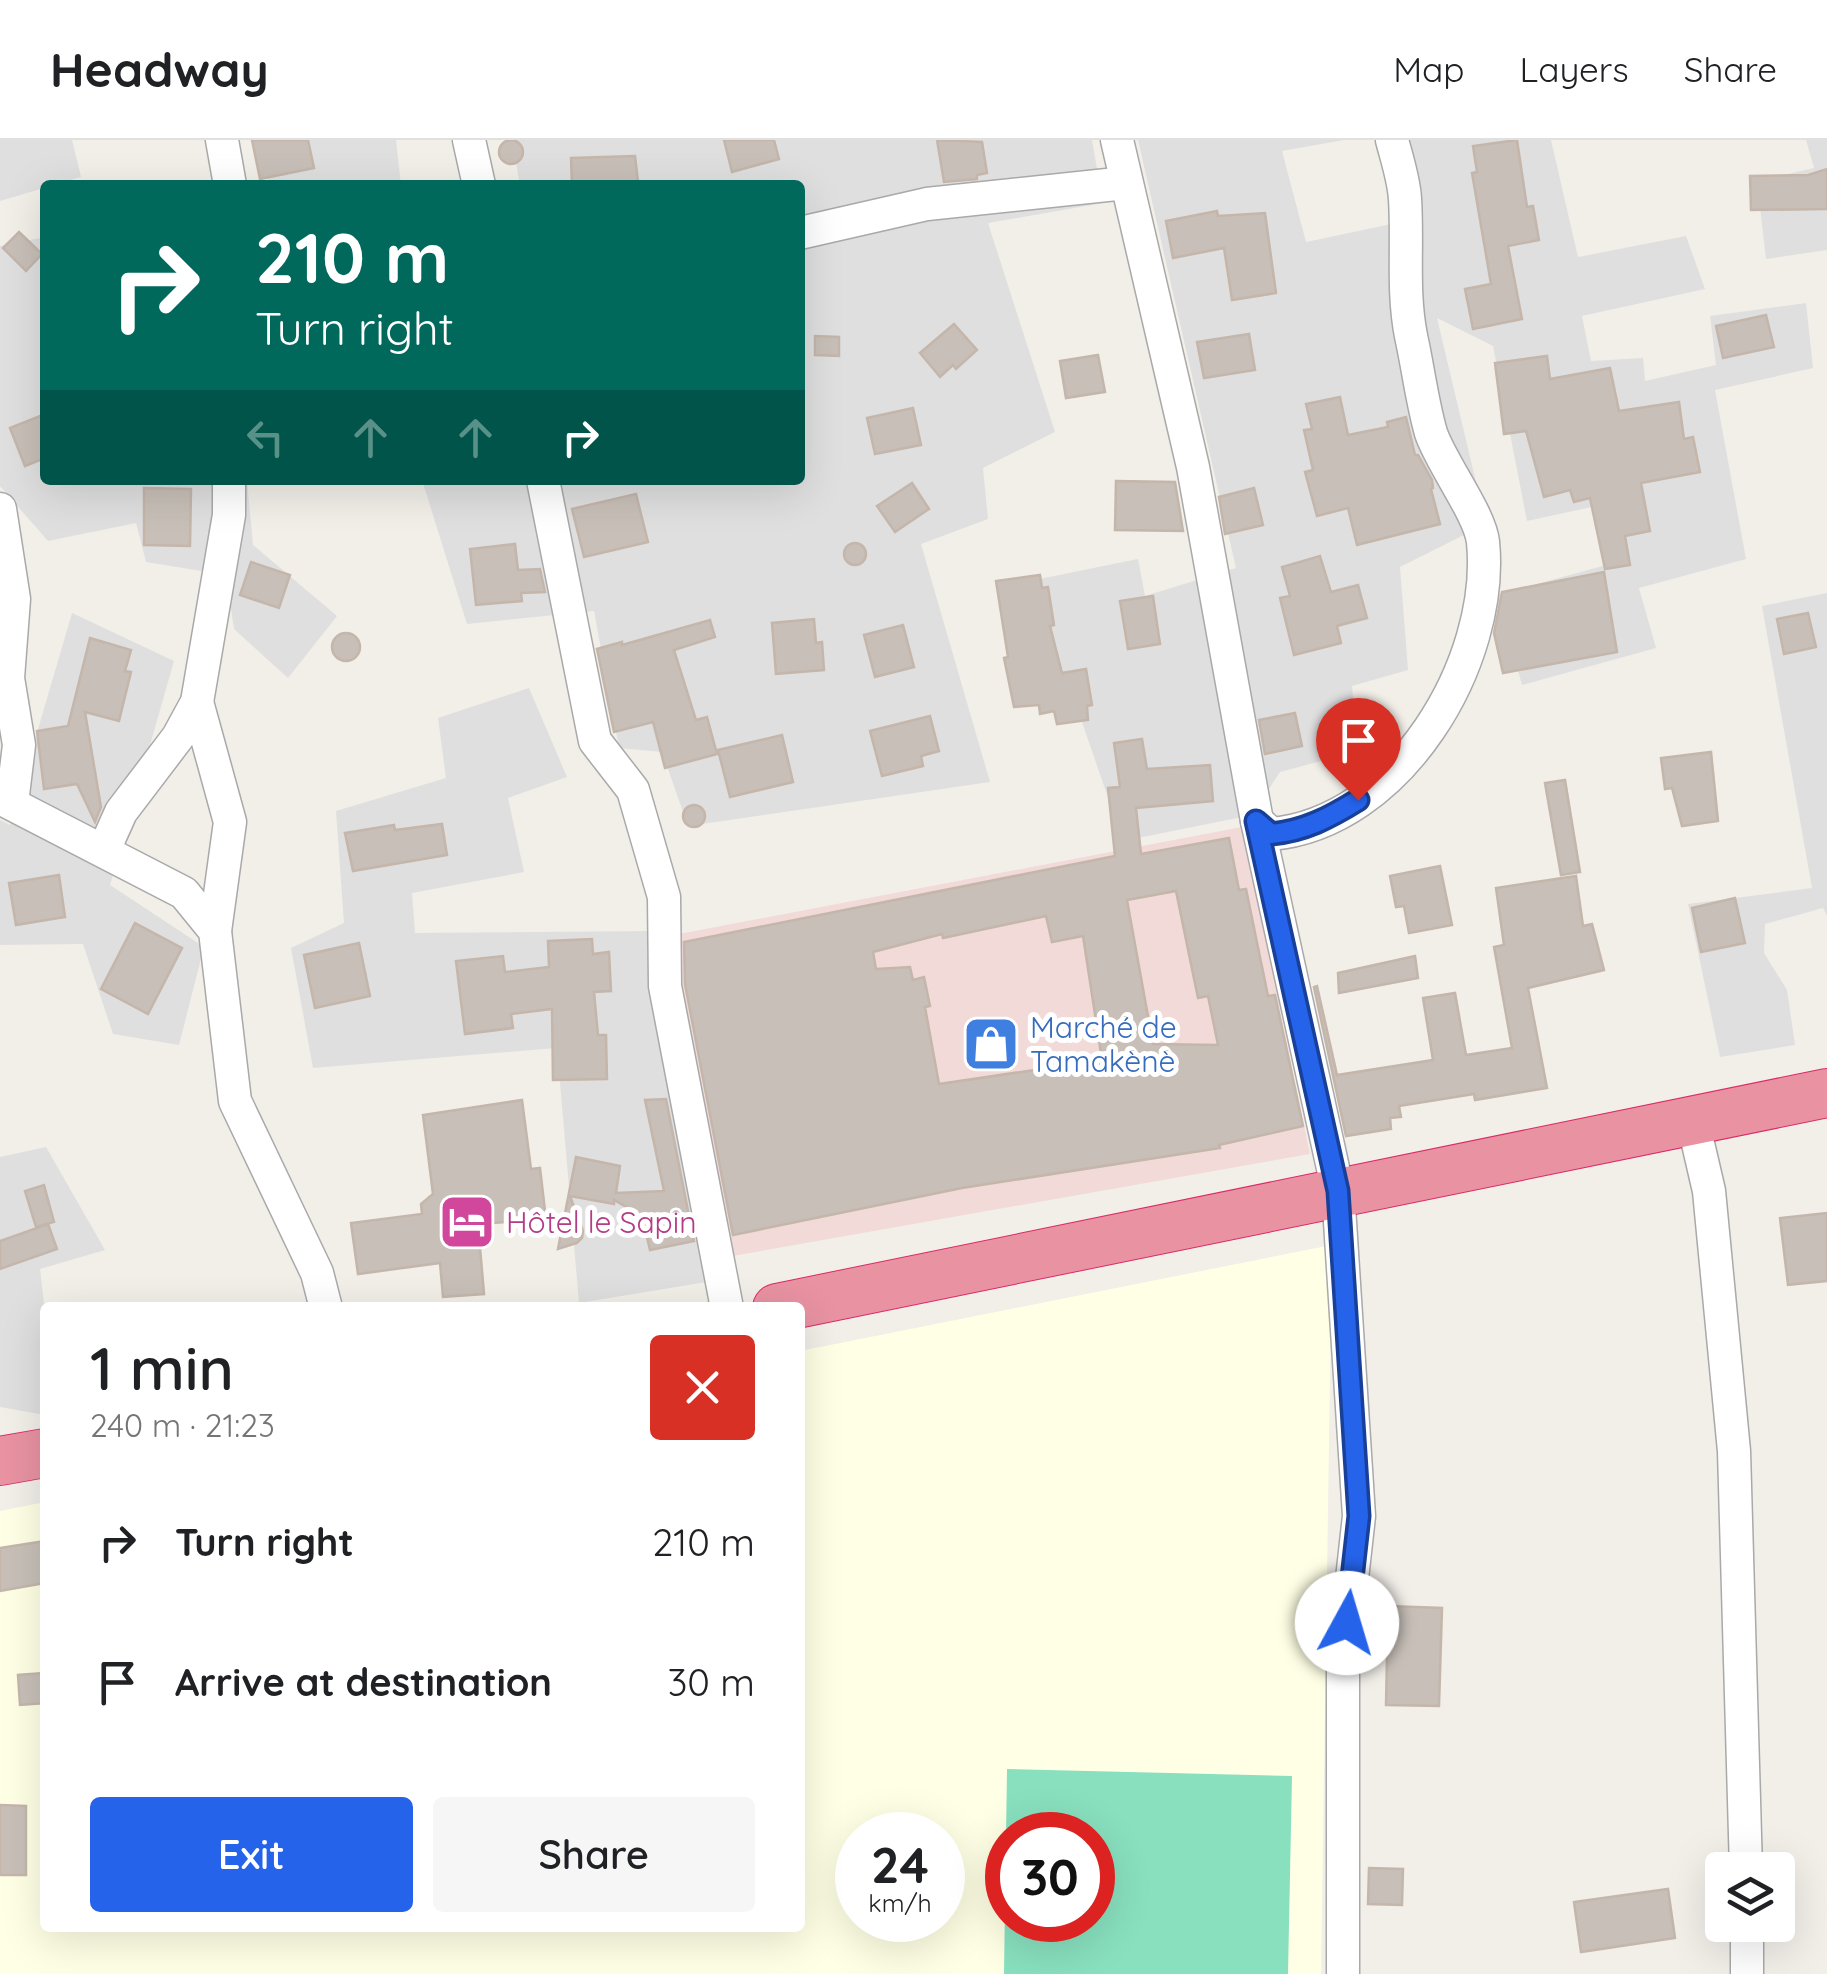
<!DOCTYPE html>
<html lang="en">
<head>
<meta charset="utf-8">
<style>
  body { margin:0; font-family:Quicksand,sans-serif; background:#f6f6f6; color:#202124; height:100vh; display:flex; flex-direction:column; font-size:38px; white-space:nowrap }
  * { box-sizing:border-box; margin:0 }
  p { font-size:32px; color:#757577 }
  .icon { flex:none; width:55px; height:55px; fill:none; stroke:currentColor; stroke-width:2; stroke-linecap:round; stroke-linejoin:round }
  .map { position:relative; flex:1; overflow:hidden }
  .sheet { position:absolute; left:40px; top:1162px; width:765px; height:630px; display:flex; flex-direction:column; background:#fff; border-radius:10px; box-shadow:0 10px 40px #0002 }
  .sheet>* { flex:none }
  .guide { position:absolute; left:40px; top:40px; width:765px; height:305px; border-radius:10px; box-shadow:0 10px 40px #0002; background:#00695c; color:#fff; overflow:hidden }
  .buttons { position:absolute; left:1705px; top:1712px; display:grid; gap:20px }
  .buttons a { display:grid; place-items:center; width:90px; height:90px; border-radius:10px; background:#fff; box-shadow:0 10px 40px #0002; font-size:50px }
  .speed { position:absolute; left:835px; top:1672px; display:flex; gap:20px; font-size:50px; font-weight:700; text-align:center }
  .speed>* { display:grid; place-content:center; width:130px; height:130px; border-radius:50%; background:#fff; box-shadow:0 10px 40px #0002; line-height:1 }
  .speed small { font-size:25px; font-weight:400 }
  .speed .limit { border:15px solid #d22; background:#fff; color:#111 }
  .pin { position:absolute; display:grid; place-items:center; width:85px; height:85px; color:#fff; margin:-102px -42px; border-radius:50% 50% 50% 0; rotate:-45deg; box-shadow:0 0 10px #0007 }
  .pin .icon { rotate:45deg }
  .me { position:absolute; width:110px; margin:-55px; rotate:6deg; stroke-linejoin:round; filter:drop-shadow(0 0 8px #0008) }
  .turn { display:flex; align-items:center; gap:35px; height:210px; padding:0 50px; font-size:45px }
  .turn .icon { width:130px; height:130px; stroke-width:2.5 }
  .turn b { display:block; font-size:70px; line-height:85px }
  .lanes { display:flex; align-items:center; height:95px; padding:0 50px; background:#0003; justify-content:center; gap:50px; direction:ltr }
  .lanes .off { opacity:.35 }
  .round { display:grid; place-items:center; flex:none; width:105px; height:105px; border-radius:10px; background:#f6f6f6 }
  .overview { display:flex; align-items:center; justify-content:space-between; height:170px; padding:0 50px }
  h1 { font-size:60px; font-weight:600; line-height:75px }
  .button { display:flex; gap:20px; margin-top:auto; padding:20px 50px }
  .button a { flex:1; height:115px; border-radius:10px; background:#2563eb; color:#fff; font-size:40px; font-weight:600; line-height:115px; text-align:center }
  .button a+a { background:#f6f6f6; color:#202124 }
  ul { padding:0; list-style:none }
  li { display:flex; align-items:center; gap:30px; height:140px; padding:0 50px }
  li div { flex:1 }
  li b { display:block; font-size:38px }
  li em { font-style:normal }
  header { display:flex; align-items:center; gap:60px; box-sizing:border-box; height:140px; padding:0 50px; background:#fff; border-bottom:2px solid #e0e0e0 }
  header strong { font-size:48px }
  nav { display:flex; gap:55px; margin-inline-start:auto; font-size:35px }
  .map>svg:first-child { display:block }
  .residential { fill:#e0dfdf }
  .commercial { fill:#f2dad9 }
  .education { fill:#ffffe5; fill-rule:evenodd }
  .pitch { fill:#88e0be; fill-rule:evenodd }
  .building { fill:#c7bfb8; stroke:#c4b6ab; stroke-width:2.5; fill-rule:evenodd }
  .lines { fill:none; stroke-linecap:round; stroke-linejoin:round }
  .minor-casing { stroke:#a9a9a9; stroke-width:35 }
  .highway-casing { stroke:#dc2a67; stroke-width:50 }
  .minor { stroke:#fff; stroke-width:32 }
  .highway { stroke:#e892a2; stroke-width:48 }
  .route-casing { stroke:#184099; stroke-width:25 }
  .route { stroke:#2563eb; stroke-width:18 }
  .labels { text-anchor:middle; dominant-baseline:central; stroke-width:10; stroke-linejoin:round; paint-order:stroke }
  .shop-label { font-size:30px; fill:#366cbe; stroke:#fff; text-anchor:start }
  .hotel-label { font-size:30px; fill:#b23c85; stroke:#fff; text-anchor:start }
</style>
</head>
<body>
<header>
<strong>Headway</strong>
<nav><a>Map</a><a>Layers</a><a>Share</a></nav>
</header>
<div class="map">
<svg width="1827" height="1834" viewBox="0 0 1827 1834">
  <rect width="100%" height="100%" fill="#f2efe9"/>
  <g class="residential">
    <polygon points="0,0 72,0 81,37 0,61"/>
    <polygon points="263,0 396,0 401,45 269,45"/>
    <polygon points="512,0 1092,0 1103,63 988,83 1055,292 983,328 988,379 921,404 990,642 688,686 662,612 619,608 594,471 467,484 422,340 800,340 800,45 520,45"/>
    <polygon points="1138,0 1344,0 1282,11 1306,102 1420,78 1407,0 1551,0 1578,117 1686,96 1705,149 1582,176 1591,221 1643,218 1645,241 1716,225 1710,176 1806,163 1813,228 1715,250 1746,419 1639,448 1656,508 1522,545 1497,455 1606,425 1601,365 1527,381 1493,206 1437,178 1486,384 1400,427 1408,530 1352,546 1358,611 1280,632 1252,675 1123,701 1073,556 1010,445 1138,419 1145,456 1236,428"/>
    <polygon points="1806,0 1827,0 1827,110 1766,119 1757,41 1814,28"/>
    <polygon points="45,97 45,340 247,341 253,405 337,476 288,538 234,489 226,435 146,422 136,383 48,401 0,346 0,106"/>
    <polygon points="1827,453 1827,776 1823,768 1765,784 1764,813 1787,850 1795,905 1720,917 1688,764 1812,748 1762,466"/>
    <polygon points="72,473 174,521 110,745 204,807 179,905 113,894 83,804 0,805 0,680 10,685"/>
    <polygon points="529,548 567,637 508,658 524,732 412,753 415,793 648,791 725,1139 579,1163 557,908 313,928 291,808 344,783 336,671 446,638 438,578"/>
    <polygon points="46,1007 105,1110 40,1129 45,1172 45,1275 0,1267 0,1017"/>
  </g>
  <polygon class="commercial" points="1242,687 1310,1014 727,1117 658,798"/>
  <path class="education" d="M1332,1105L1321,1834H0V1371L45,1362V1788H800V1211ZM858,1695H942V1780H858ZM1008,1695H1092V1780H1008Z"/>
  <path class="pitch" d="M1007,1629L1292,1636L1288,1834H1004ZM1008,1695H1092V1780H1008Z"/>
  <g class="building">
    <polygon points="252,0 308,0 314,28 260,39"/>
    <polygon points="724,0 774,0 779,19 732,32"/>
    <polygon points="937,0 982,2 987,33 977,35 977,39 944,42"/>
    <polygon points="1517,0 1527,67 1533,66 1539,100 1508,106 1522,179 1473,189 1465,149 1491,144 1472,33 1477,32 1473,6"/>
    <circle cx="511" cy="12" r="12"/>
    <polygon points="635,16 638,42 572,45 571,18"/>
    <polygon points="1827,29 1827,69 1751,70 1750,36 1808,35"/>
    <polygon points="1217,71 1218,76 1265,73 1276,153 1232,160 1224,108 1173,118 1166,81"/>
    <polygon points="19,92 42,114 26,131 3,108"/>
    <polygon points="1766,175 1774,207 1723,218 1716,186"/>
    <polygon points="954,184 977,210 956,229 953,225 940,237 920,213"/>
    <polygon points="1249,194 1255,230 1204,238 1197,202"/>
    <polygon points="815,196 839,197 839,216 815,215"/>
    <polygon points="1098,215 1105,252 1066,258 1060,221"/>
    <polygon points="1547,216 1550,239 1610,228 1619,271 1679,262 1684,299 1693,297 1700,332 1641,343 1650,391 1625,396 1630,425 1605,429 1590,358 1574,362 1570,350 1544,357 1526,291 1504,294 1495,223"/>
    <polygon points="1340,257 1348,295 1388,287 1387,282 1406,277 1415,315 1418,315 1432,340 1433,348 1431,349 1440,384 1357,405 1348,368 1317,376 1305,332 1313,330 1304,290 1312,289 1306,264"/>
    <polygon points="913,268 921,305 875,314 867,278"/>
    <polygon points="45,274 45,318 25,326 10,288"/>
    <polygon points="1116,341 1175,342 1183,391 1115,390"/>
    <polygon points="912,343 929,369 895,392 877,366"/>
    <polygon points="144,348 191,349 190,406 144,405"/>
    <polygon points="1254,348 1263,385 1225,394 1219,357"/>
    <polygon points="636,354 648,402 584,417 572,369"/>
    <circle cx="855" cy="414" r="11"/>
    <polygon points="515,404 518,430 540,429 545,452 521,453 522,461 476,465 470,409"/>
    <polygon points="1320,416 1331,452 1358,445 1367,478 1337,486 1341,503 1294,515 1280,458 1290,456 1282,427"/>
    <polygon points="251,422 290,435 279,468 240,455"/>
    <polygon points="1604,432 1617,512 1503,533 1494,493 1502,452"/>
    <polygon points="1040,435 1042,448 1048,447 1054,485 1050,486 1062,533 1086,529 1092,565 1087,566 1088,580 1057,584 1054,571 1040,574 1039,565 1014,567 1004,518 1008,517 996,441"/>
    <polygon points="1153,456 1160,504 1128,509 1120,461"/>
    <polygon points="1808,473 1816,507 1784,514 1777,479"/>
    <polygon points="814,479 816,503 822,502 824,530 776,534 772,483"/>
    <polygon points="710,480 715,497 674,510 696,580 707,577 717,614 665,628 653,582 614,592 597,509 622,502 622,505"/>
    <polygon points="903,485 914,527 875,537 864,495"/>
    <circle cx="346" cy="507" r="14"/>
    <polygon points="90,498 131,510 125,531 131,532 119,581 85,572 101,667 95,682 77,644 44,649 37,591 68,586"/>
    <polygon points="1295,573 1302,606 1265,614 1259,580"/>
    <polygon points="930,576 939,611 921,616 923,626 882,636 870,591"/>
    <polygon points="782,595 793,642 730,657 718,610"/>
    <path d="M1142,599L1147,629L1210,625L1213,661L1136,668L1141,714L1229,698L1239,750L1246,749L1268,856L1275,855L1303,986L1219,1005L1220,1008L962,1048L733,1095L685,844L684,802L1115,716L1108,648L1120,647L1114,603ZM1176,751L1198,858L1208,856L1218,905L1153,904L1127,760ZM1046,776L1052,802L1083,796L1102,920L939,944L925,867L930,866L924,837L913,840L910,827L876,829L873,812L942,794L943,798Z"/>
    <polygon points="1711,612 1718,681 1682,686 1672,648 1665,649 1661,618"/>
    <polygon points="1565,640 1580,732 1561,735 1545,643"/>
    <circle cx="694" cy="676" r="11"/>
    <polygon points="442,684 447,715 353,731 345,693 394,685 395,690"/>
    <polygon points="1440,726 1452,785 1409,793 1404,766 1396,767 1390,736"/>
    <polygon points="59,735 65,777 16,785 9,743"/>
    <polygon points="1576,736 1583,786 1592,784 1604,830 1528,848 1547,948 1475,960 1474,954 1399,966 1401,977 1390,978 1391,989 1346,996 1314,847 1317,846 1337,935 1433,920 1423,858 1455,853 1466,915 1512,908 1494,807 1504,805 1496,748"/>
    <polygon points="1735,758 1745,803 1701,812 1692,768"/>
    <polygon points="135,783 182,808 148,874 101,849"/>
    <polygon points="592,799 593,814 609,812 611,851 594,852 598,895 606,895 607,939 553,940 552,869 511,874 513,888 465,894 456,821 503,816 505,832 549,827 548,801"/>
    <polygon points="359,803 370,856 315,868 304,815"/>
    <polygon points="1415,816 1418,838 1339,853 1338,833"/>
    <polygon points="666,959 694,1101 650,1110 642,1076 614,1060 614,1064 570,1056 583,1091 582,1098 577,1103 558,1109 576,1017 620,1026 616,1053 664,1051 645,960"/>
    <polygon points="522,960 531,1029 540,1028 546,1079 478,1084 484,1154 443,1157 440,1123 358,1134 351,1083 422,1074 421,1064 433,1054 423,975"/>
    <polygon points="44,1045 54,1082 36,1087 25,1051"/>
    <polygon points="1827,1073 1827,1141 1788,1145 1780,1078"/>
    <polygon points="48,1084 57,1109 0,1129 0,1101"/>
    <polygon points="45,1401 45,1443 0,1451 0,1408"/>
    <polygon points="1388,1466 1442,1468 1439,1566 1386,1565"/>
    <polygon points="43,1533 45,1563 20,1565 18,1535"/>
    <polygon points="0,1665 26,1666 26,1735 0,1735"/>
    <polygon points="1369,1728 1403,1729 1402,1765 1368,1764"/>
    <polygon points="1668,1749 1675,1798 1581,1812 1574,1762"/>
  </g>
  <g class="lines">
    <g class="minor-casing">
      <g id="minor">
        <polyline points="222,0 230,45"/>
        <polyline points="469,0 479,45"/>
        <polyline points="1117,0 1193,327 1257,681 1338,1051 1359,1376 1343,1519 1343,1834"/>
        <polyline points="800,93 927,64 1126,43"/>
        <polyline points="543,340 595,601 633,650 664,757 665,846 727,1168"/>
        <polyline points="0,369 14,459 8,538 19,605 12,663"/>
        <polyline points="197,562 230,682 215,791"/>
        <polyline points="0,658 184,753 215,791 235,961 317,1133 326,1168"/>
        <path d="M1257,681L1271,694C1399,683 1495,522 1483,402C1480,374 1441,323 1431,293C1422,262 1418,227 1411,196C1402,150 1408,106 1405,59C1404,40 1397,19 1392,0"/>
        <polyline points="104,710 121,672 178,597 197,562 229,375 229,340"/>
        <polyline points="1693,982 1709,1051 1734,1311 1746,1730"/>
        <polyline points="1747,1785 1747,1834"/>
      </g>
    </g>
    <g class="highway-casing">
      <g id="highway">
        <polyline points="777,1168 1827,953"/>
        <polyline points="0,1321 45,1313"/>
      </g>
    </g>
    <use href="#minor" class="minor"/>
    <use href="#highway" class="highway"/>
  </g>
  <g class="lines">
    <g class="route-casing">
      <path id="route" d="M1347,1483L1359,1376L1338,1051L1256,681L1271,694C1304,691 1329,678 1358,660"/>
    </g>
    <use href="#route" class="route"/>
  </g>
  <defs>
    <g id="shop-square" transform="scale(2.875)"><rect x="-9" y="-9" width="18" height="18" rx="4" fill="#3f7fe0" stroke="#fff"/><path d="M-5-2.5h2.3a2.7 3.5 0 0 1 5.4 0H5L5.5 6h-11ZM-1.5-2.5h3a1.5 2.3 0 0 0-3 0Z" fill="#fff"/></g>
    <g id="hotel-square" transform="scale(2.875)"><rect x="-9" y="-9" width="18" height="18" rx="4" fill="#d1479c" stroke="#fff"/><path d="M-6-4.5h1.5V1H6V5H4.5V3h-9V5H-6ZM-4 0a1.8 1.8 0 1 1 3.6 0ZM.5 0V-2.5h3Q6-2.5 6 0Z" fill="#fff"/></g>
  </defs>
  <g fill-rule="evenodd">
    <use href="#shop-square" x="991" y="904"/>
    <use href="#hotel-square" x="467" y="1082"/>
  </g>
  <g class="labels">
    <g class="shop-label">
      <text x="1030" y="887">Marché de<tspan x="1030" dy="34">Tamakènè</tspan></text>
    </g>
    <g class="hotel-label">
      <text x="506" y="1082">Hôtel le Sapin</text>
    </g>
  </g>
</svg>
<div class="buttons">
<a><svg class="icon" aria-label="layers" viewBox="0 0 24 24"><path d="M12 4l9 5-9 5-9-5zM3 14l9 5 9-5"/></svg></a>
</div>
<div class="speed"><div>24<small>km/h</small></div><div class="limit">30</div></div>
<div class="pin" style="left:1358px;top:660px;background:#d93025"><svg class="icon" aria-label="arrive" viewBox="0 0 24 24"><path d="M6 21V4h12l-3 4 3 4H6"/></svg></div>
<svg class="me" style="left:1347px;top:1483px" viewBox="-20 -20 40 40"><circle r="19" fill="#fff"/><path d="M0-13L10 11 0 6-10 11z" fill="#2563eb"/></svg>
<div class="guide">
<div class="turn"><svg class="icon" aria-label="right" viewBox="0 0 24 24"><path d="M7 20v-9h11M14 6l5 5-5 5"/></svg><div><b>210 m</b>Turn right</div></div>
<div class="lanes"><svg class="icon off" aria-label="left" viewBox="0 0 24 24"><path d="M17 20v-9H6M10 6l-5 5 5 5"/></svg><svg class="icon off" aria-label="ahead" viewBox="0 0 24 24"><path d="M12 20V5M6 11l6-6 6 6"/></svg><svg class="icon off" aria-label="ahead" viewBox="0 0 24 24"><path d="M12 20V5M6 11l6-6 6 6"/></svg><svg class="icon" aria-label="right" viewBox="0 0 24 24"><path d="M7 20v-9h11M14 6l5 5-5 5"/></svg></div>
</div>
<section class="sheet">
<div class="overview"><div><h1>1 min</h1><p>240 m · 21:23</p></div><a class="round" style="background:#d93025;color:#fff"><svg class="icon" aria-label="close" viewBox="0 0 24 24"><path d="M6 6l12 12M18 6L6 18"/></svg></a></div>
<ul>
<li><svg class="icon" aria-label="right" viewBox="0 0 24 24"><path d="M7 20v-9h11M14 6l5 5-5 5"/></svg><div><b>Turn right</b></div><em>210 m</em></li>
<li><svg class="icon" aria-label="arrive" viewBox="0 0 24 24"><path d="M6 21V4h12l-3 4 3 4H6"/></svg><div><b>Arrive at destination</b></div><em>30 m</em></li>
</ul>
<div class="button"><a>Exit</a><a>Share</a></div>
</section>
</div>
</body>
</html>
